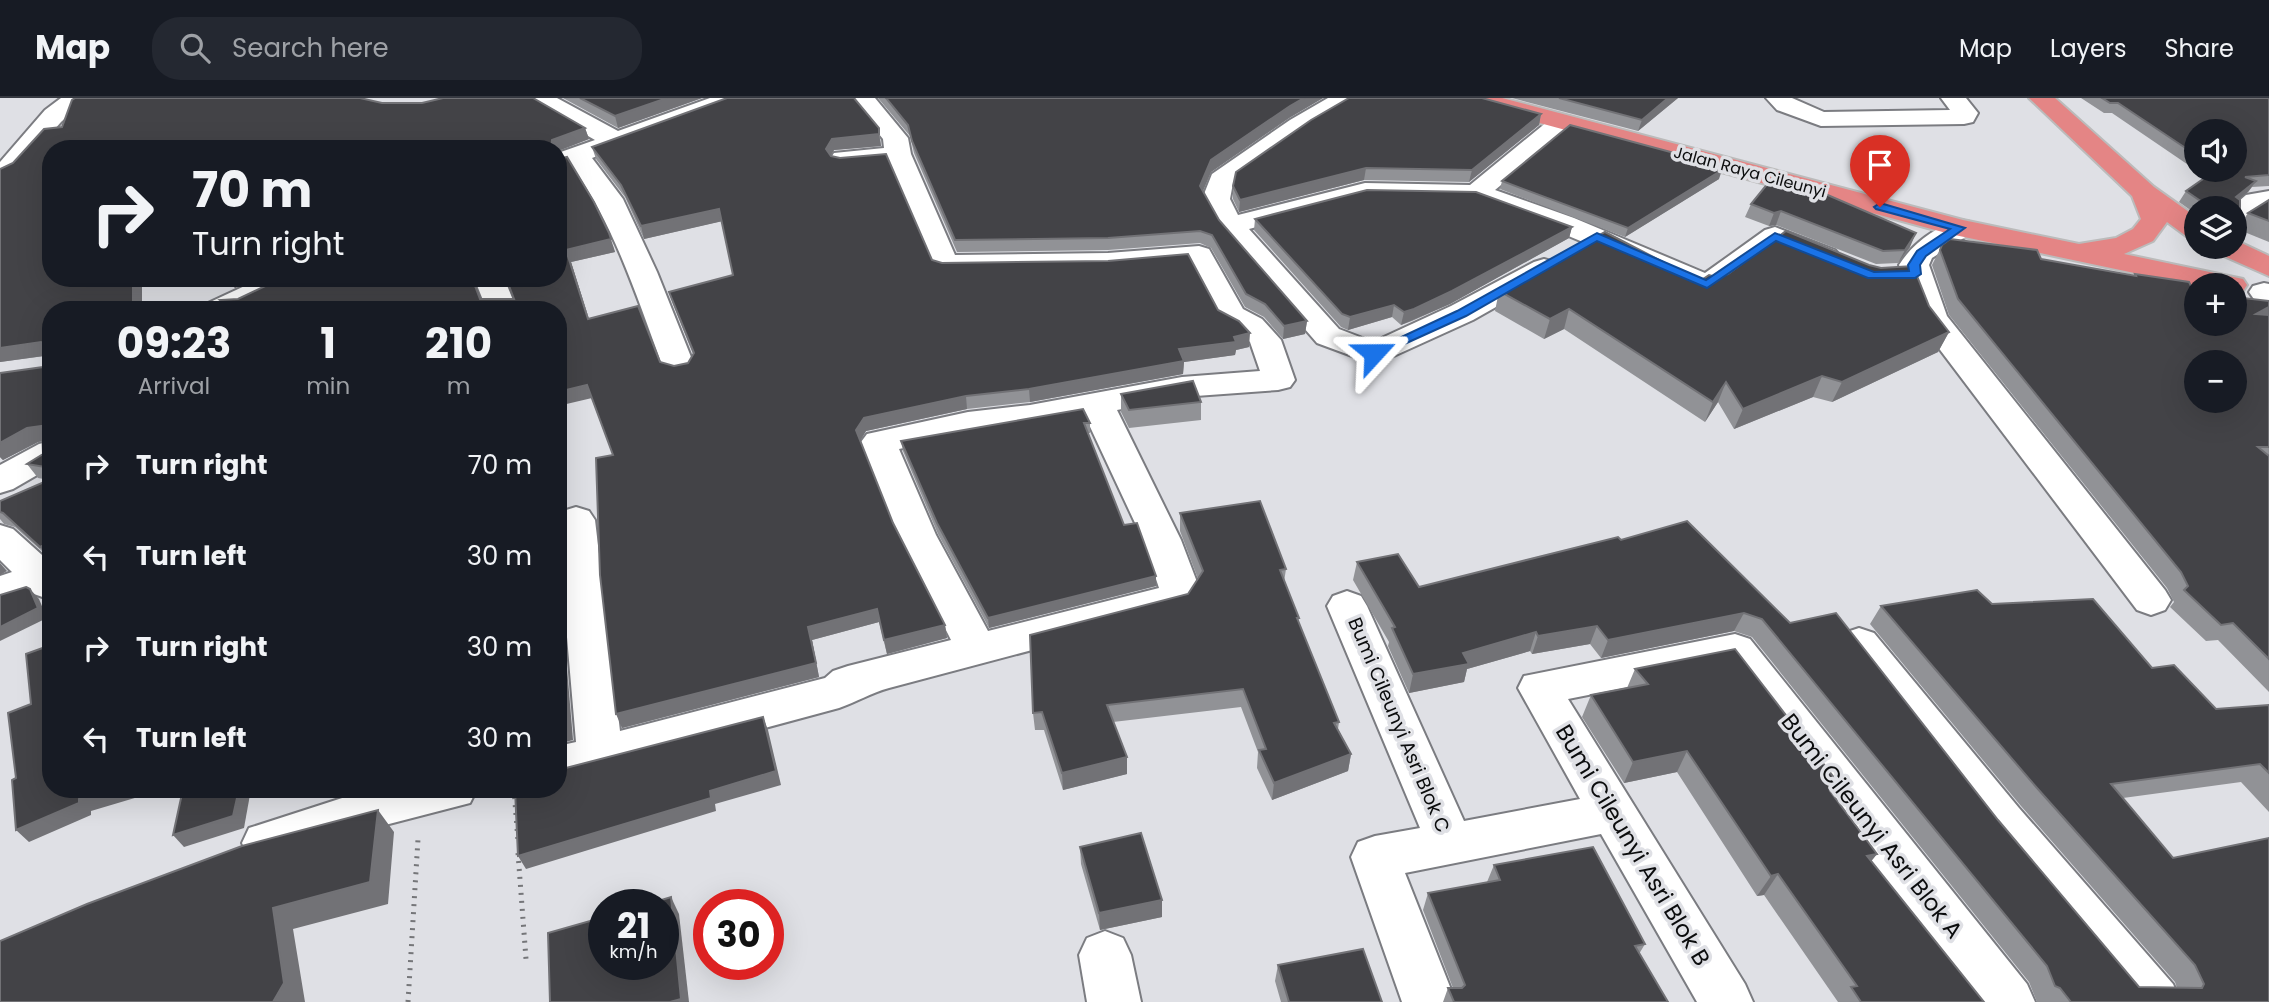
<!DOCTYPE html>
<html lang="en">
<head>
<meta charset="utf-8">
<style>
  body { margin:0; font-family:Poppins,sans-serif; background:#242831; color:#f1f3f6; height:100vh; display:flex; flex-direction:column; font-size:26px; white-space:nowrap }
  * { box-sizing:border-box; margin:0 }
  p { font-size:23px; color:#9ea1a6 }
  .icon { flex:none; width:38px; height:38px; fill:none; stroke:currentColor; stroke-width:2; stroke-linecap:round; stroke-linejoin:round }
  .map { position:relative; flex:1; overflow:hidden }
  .panel { position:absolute; left:42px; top:203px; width:525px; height:497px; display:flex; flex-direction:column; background:#171b24; border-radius:28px; box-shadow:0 7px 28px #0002 }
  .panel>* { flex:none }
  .hud { position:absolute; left:42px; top:42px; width:525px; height:147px; border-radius:28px; box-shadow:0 7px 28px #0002; background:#171b24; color:#f1f3f6; overflow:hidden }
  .buttons { position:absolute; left:2184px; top:21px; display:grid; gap:14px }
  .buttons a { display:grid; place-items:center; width:63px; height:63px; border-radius:50%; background:#171b24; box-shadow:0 7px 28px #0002; font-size:35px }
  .speed { position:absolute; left:588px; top:791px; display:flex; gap:14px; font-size:35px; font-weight:700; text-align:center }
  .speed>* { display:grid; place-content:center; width:91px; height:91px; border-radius:50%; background:#171b24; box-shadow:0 7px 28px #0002; line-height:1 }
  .speed small { font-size:18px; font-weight:400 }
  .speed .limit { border:10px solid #d22; background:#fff; color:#111 }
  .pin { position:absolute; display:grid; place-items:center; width:60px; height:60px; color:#fff; margin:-72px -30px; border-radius:50% 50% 50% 0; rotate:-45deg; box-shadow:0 0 7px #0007 }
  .pin .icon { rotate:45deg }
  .me { position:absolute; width:77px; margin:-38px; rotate:66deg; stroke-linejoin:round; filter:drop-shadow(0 0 5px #0008) }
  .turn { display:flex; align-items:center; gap:24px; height:147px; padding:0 35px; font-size:32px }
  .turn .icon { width:91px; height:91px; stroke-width:2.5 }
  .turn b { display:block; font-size:49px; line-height:60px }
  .eta { display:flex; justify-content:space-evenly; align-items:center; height:119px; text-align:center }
  .eta b { font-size:42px; font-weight:700; line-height:49px }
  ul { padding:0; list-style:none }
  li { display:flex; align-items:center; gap:21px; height:91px; padding:0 35px }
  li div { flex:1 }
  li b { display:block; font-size:26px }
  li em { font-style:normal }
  header { display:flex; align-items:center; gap:42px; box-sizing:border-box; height:98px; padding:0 35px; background:#171b24; border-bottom:2px solid #363941 }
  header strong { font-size:33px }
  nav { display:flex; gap:38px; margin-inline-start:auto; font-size:24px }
  .search { width:490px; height:63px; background:#242831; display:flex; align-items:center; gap:18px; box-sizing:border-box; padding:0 24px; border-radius:28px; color:#9ea1a6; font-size:26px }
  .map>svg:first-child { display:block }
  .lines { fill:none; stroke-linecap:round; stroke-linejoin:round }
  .minor-casing { stroke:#7b7c81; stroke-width:4 }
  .highway-casing { stroke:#bbb; stroke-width:4 }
  .path { stroke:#757679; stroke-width:5; stroke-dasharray:2 6; stroke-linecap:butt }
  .minor { fill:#fff; fill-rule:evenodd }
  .highway { fill:#e48585; fill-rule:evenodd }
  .wall { fill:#919296; fill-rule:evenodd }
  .shaded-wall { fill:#727276 }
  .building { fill:#434347; stroke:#727276; stroke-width:2; fill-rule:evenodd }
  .route { fill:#1a73e8; stroke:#114b97; stroke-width:2 }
  .labels { text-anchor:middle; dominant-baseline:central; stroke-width:7; stroke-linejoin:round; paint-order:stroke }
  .far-street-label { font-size:16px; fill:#0b0c0d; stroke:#dfe0e5 }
  .street-label { font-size:19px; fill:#0b0c0d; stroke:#dfe0e5 }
  .near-street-label { font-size:23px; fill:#0b0c0d; stroke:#dfe0e5 }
</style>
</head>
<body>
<header>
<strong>Map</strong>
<div class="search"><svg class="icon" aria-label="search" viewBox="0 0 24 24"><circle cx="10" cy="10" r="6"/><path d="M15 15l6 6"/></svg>Search here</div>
<nav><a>Map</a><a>Layers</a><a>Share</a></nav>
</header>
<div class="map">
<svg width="2269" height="904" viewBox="0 0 2269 904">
  <rect width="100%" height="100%" fill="#dfe0e5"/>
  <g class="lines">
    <g class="minor-casing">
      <g id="minor">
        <path d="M61,0H91C84,10 70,15 61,24C42,44 29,78 0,85V64L45,12Z"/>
        <path d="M527,0H557L618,33L710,0H744L740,5L592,60L623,101L657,174L695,269L691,276L679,279L667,276L663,269C637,200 615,128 572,68L558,72V55L595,42L531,5Z"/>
        <path d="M850,0H875L908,40L911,56L955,157L1108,155L1199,148L1209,151L1243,211L1262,221L1281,242L1295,282L1290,289L1278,292L1182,299L1117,312L1181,442L1200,492L1187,511L889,590C870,595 857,604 839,610L558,686V648L576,644L558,434V420L563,413L576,409L589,413L595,422L620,633L825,580L833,573L848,568L951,542L898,437L861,344L867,336L968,314L1030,307L1182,279L1260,273L1250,244L1240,234L1220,224L1189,166L1108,173L944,175L934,172L889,65L843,69L834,67L830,61L834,55L884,50L883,41ZM1085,318L1143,442L1159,490L988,533L936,437L899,351C961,337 1023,330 1085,318Z"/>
        <polygon points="1328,0 1357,0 1353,5 1308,32 1233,85 1230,101 1238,117 1365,85 1470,87 1553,19 1562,17 1571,19 1574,24 1571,29 1495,92 1574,120 1705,175 1765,132 1775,129 1835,152 1840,158 1835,164 1825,167 1815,164 1778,149 1719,193 1708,196 1554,132 1474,103 1365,101 1249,131 1339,231 1373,244 1451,208 1534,164 1544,161 1554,164 1559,170 1554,176 1473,222 1385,262 1374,265 1363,262 1317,245 1220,133 1202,101 1212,76 1290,22"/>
        <polygon points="1766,0 1792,0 1824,14 1950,12 1941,0 1966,0 1978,15 1973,24 1964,26 1821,28 1777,12"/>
        <path d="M2269,93V109C2256,113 2249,126 2235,129V110H2231L2246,97Z"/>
        <path d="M1960,122L1970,124L1974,130L1970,136L1932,160L1929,167L1947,218L2165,492L2171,502L2165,512L2151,517L2137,512L1916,220L1899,167C1912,146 1936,128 1960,122Z"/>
        <polygon points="262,180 301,180 297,186 244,212 204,212 208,205"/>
        <polygon points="474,180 504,180 517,212 487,212"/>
        <polygon points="2264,185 2269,186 2269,210 2258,207 2249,194 2253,188"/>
        <polygon points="51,343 51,369 13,391 0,395 0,367 39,346"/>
        <polygon points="0,427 13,431 51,465 51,502 34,496 0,508 0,478 12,474 0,462"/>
        <polygon points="1347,493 1361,498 1367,508 1464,723 1580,701 1518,590 1524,578 1735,536 1750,541 2027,886 2035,904 1976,904 1725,570 1568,601 1745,886 1753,904 1697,904 1601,736 1405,775 1456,904 1402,904 1351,759 1358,744 1375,738 1420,730 1327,508 1333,498"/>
        <polygon points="1859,530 1874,535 2019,710 2173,886 2181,904 2121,904 1985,738 1844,557 1838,546 1844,535"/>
        <polygon points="370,691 477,691 470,705 362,733 266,766 249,760 242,745 249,730"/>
        <polygon points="1105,833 1123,840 1131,857 1141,904 1087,904 1079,857 1087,840"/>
      </g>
    </g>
    <g class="highway-casing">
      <g id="highway">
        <polygon points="1462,0 1502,0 1963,122 2079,146 2116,140 2133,131 2141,121 2132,98 2029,0 2055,0 2154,89 2196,119 2196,140 2186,138 2167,124 2153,143 2124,156 2243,181 2247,187 2243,193 2235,195 2235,187 2196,188 1950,136 1466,5"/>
        <polygon points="2235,142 2269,158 2269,178 2217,155 2213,149 2235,149"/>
      </g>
    </g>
    <g class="path">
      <polyline points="514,691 518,743"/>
      <polyline points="518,755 526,861"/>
      <polyline points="408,904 418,741"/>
    </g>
    <use href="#minor" class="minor"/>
    <use href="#highway" class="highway"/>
  </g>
  <g class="wall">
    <polygon points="75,0 360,0 382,5 422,5 443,0 533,0 585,30 589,41 558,53 558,51 51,51 51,180 142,180 142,212 51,212 51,461 15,429 4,426 0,421 0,403 49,382 38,380 27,366 43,356 43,343 38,344 3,362 0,359 0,275 43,269 44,258 0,264 0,71 13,65 44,31 62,29 72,2"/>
    <polygon points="563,0 702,0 618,30"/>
    <polygon points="878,0 1323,0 1289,20 1211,74 1203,93 1219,122 1307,223 1305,236 1283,241 1264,219 1245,209 1211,150 1200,145 1108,152 957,154 914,55 910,38"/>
    <polygon points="1512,0 1678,0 1638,33"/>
    <path d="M2081,0H2269V88L2252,89L2248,94L2239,101L2240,118L2235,127V110H2196V116L2179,104L2186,93L2206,79L2112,15H2104ZM2196,33L2235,72H2196Z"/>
    <polygon points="1541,16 1539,27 1469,84 1364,82 1239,114 1233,101 1233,88"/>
    <polygon points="879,30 881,48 834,52 831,57 932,162 942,165 1218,212 1249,249 1236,252 1235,257 1184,264 1183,276 1030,304 967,311 866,333 860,342 893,425 945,527 947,540 887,556 879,524 812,542 819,579 622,630 613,357 558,212 226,212 220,202 514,201 558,61 613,148 615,154 571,164 589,221 660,264 674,268 688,265 693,256 673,206 669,194 733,177 722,123 644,141 625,99 596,61 592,49"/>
    <polygon points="1773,79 1910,149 1898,165 1876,166 1776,127 1769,128 1745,119 1751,106"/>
    <polygon points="1719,81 1625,139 1500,91 1502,83"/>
    <polygon points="2269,102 2269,144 2237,131 2248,115"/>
    <polygon points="1255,121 1572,129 1569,140 1450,206 1412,223 1401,227 1392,219 1348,232 1341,229 1254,132"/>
    <polygon points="1942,147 2041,161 2134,178 2135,176 2269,216 2268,217 2269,217 2269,594 2218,542 2206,543 2170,509 2174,504 2167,490 1949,217 1932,167"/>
    <polygon points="1716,179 1929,208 1949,234 1938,254 1832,304 1813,299 1734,331 1718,304 1705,324 1564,231 1544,241 1495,213 1499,193 1700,183"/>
    <polygon points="223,180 256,180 235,190"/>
    <polygon points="1121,296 1201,304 1201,322 1129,330 1121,314"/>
    <polygon points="1090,325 1090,335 1088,335 1124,427 1156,488 989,530 938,436 903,353 901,343"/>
    <polygon points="1180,415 1286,471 1284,484 1299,520 1298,524 1339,624 1338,631 1351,656 1348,673 1272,702 1257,670 1258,654 1241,609 1113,624 1127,676 1063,692 1044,632 1035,632 1033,615 1188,496 1198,481 1180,433"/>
    <polygon points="1621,442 1790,525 1998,722 2139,889 2177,890 2175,884 2021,708 1870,526 1881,508 1992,506 2152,570 2216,611 2269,607 2269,714 2241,684 2123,700 2269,904 2037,904 2029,884 1752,539 1734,533 1601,560 1590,546 1532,556 1530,553 1467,571 1464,584 1409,595 1388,548 1389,544 1353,482 1357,464 1419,489"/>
    <polygon points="1635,571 1832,696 1877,756 1871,763 1984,904 1838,904 1764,797 1757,798 1677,674 1624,685 1582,619 1591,597 1627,590"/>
    <polygon points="1080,749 1162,802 1162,819 1100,832 1081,766"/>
    <polygon points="1494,767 1645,846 1639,856 1668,904 1443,904 1448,890 1453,890 1423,812 1428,795 1487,784"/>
    <polygon points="1278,867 1382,904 1281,904 1275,883"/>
  </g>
  <g class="shaded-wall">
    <polygon points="667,0 702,0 618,30 615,18"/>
    <polygon points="1304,0 1323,0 1289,20 1211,74 1200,100 1200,88 1211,62 1290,8"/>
    <polygon points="1668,0 1678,0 1638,33 1642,22"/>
    <polygon points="1541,16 1539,27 1469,84 1472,72"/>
    <polygon points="585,30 589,41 558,53 558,51 551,51 552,42"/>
    <polygon points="879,36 881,48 834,52 828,62 826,51 832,41"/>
    <polygon points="1366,70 1364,82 1239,114 1240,102"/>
    <polygon points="1722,72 1719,81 1625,139 1628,130"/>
    <polygon points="2256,83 2248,94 2228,110 2236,99"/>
    <polygon points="719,111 723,123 644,141 641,128"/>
    <polygon points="1781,113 1776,127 1769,128 1774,115"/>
    <polygon points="1572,129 1569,140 1450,206 1401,227 1404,214"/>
    <polygon points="609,135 615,154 571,164 593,234 566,152"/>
    <polygon points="1916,135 1910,149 1898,165 1905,152"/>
    <rect x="133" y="180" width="9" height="32"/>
    <polygon points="229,180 256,180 235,190"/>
    <polygon points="1394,207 1392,219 1348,232 1350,219"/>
    <polygon points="2269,209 2269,216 2266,220 2256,216"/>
    <polygon points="1569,211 1564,231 1544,241 1550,221"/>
    <polygon points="1307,223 1305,236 1283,241 1284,228"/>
    <polygon points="1949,234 1938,254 1832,304 1842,284"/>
    <polygon points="1250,235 1249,249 1236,252 1235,257 1184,264 1183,276 1030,304 1029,291 1179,251"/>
    <polygon points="41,244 51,257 0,264 0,250"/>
    <polygon points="1822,278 1813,299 1734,331 1743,311"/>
    <polygon points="1726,284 1718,304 1705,324 1713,304"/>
    <polygon points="587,287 592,300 558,308 558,294"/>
    <polygon points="966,298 967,311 866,333 859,345 856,332 864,320"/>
    <polygon points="42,328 51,341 38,344 3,362 0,359 0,345 27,330"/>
    <polygon points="51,444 51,461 40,449"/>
    <polygon points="558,463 573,642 558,646"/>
    <polygon points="0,465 7,473 0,477"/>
    <polygon points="1156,478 1156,488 989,530 988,520"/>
    <polygon points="30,491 39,501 47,520 0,543 0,529"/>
    <polygon points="877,511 879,524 812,542 819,579 622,630 616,616 808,529"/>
    <polygon points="1744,515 1734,533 1601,560 1608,542"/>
    <polygon points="945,527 947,540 887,556 884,542"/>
    <polygon points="1597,528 1590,546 1532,556 1538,538"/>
    <polygon points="1536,534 1530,553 1467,571 1464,584 1409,595 1413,576 1463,555"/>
    <polygon points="763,619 768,632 781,687 715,706 716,713 526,771 518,758 710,693"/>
    <polygon points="1687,653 1677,674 1624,685 1633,664"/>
    <polygon points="1351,656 1348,673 1272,702 1274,685"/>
    <polygon points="1127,659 1127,676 1063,692 1062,675"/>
    <polygon points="113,691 165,691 91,713 91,717 29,744 16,732 79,701"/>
    <polygon points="239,691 251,691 244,730 184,749 173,737"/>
    <polygon points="378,712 394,734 388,806 293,831 305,904 273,904 273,810"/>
    <polygon points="1877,756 1861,776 1867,758"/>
    <polygon points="1778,776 1764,797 1757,798 1771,778"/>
    <polygon points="671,799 679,816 689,904 670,904"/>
    <polygon points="1162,802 1162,819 1100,832 1099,815"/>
  </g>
  <g class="building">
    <polygon points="75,0 360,0 382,5 422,5 443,0 533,0 585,30 552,42 551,51 51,51 51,180 133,180 133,212 51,212 51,370 27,366 43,356 42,328 27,330 0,345 0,275 43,269 44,247 41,244 0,250 0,71 13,65 44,31 62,29 72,2"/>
    <polygon points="580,0 667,0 615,18"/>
    <polygon points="727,0 854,0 879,30 879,36 832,41 826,51 831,58 840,60 886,56 932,162 942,165 1108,163 1188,156 1218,212 1239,223 1250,235 1234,239 1236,244 1179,251 1184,263 1029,291 966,298 864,320 856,332 893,425 945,527 884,542 877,511 808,529 816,565 616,616 600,477 596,360 613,357 587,287 558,294 558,212 233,212 220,202 238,201 282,180 472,180 480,201 514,201 506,180 558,180 558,61 567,59 594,104 609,135 611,141 566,152 588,221 638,208 660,264 674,268 688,265 694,255 669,194 733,177 719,111 641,128 621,87 592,49"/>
    <polygon points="886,0 1304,0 1290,8 1211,62 1200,88 1219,122 1307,223 1284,228 1265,206 1246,196 1212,137 1200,133 1108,140 955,142 912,43 908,27"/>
    <polygon points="1349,0 1482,0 1541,16 1472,72 1366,70 1240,102 1233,88 1236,74 1311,22"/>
    <polygon points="1559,0 1668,0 1642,22"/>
    <polygon points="2102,0 2269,0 2269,77 2245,79 2256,83 2236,99 2240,102 2240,118 2235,116 2235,110 2217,110 2205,106 2186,93 2216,72 2235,72 2235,33 2196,33 2196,57 2118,5 2110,5"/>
    <polygon points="1570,27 1678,56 1722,72 1628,130 1502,83"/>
    <polygon points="1773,79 1816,92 1916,135 1905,152 1883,153 1781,113 1774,115 1751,106"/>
    <polygon points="1367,92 1476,94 1572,129 1452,193 1414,211 1404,214 1394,207 1350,219 1342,216 1255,121"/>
    <polygon points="2269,102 2269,123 2248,115"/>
    <polygon points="1786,133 1869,167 1881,170 1913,168 1929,208 1949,234 1842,284 1822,278 1743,311 1726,284 1713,304 1569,211 1550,221 1499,193 1605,134 1700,183 1709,177 1716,179 1728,176"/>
    <path d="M1950,141L2037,152L2041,161L2136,178L2135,176L2189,184L2194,194H2196V226H2235V199L2269,203V209L2256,216L2269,217V349H2258L2269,358V561L2233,525L2221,527L2184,492L2188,488L2181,474L1958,201L1940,152L1942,147ZM2196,264H2235V303H2196Z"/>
    <polygon points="1193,283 1201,304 1129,312 1121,296"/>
    <polygon points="1083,311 1090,325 1084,325 1124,427 1137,425 1156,478 988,520 937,425 901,343"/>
    <polygon points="51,381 51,444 40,449 3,415 0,414 0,403"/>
    <polygon points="1260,403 1286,471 1280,472 1299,520 1297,520 1339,624 1334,625 1351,656 1274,685 1259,652 1266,651 1243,591 1107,607 1127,659 1062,675 1042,614 1033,615 1030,537 1188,496 1203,473 1180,415"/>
    <polygon points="1687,423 1790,525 1836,515 1998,722 2139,889 2202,890 2204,886 2195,867 2037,690 1881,508 1977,492 1992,506 2093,501 2152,570 2174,567 2216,611 2269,607 2269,675 2260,666 2111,686 2173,760 2269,740 2269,904 2071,904 2060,890 2055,888 2047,868 1762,521 1744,515 1608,542 1597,528 1538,538 1536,534 1463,555 1469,566 1413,576 1392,530 1395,529 1357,464 1398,456 1419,489 1618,439 1621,442"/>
    <polygon points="26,489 30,491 38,510 0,529 0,497"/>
    <polygon points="558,527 566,628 558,631"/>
    <polygon points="51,547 51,691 113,691 79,701 79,705 16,732 12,682 16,680 8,615 31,606 26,556"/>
    <polygon points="1735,551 1839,686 1830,693 1877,756 1867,758 1984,904 1861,904 1851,889 1857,888 1778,776 1771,778 1687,653 1633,664 1591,597 1648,586 1635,571"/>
    <polygon points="763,619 776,673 710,693 711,700 518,758 515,691 558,691 558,672"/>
    <polygon points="183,691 239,691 233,718 173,737"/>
    <polygon points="378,712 370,784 273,810 284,885 273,904 0,904 0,843 87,806 242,748"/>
    <polygon points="1141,735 1162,802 1099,815 1080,749"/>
    <polygon points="1593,749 1645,846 1635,848 1668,904 1454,904 1448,890 1462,890 1465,887 1428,795 1500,782 1494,767"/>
    <polygon points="671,799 681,901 670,904 550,904 548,835 604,819 604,866 663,866 663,807 645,807"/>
    <polygon points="1363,851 1382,904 1289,904 1278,867"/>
  </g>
  <polygon class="route" points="1880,105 1965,130 1926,158 1920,167 1921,176 1915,180 1868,180 1776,143 1707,190 1597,143 1466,218 1378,258 1374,259 1367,255 1457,213 1597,135 1706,182 1775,135 1874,174 1909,173 1908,167 1917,153 1950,131 1876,111 1874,109"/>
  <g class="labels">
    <g class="far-street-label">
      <text transform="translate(1750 74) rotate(15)">Jalan Raya Cileunyi</text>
    </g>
    <g class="street-label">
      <text transform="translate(1399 627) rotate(67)">Bumi Cileunyi Asri Blok C</text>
    </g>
    <g class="near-street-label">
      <text transform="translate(1872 728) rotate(52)">Bumi Cileunyi Asri Blok A</text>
      <text transform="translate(1633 747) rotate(59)">Bumi Cileunyi Asri Blok B</text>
    </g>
  </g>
</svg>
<div class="buttons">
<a><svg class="icon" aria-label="sound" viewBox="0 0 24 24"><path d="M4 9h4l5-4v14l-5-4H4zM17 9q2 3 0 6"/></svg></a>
<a><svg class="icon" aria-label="layers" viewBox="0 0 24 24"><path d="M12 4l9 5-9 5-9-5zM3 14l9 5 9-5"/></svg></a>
<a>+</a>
<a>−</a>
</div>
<div class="speed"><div>21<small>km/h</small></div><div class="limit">30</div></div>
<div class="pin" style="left:1880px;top:109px;background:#d93025"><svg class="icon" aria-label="arrive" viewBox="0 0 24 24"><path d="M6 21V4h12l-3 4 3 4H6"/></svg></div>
<svg class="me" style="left:1374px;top:255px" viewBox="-20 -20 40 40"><path d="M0-17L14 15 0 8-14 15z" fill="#1a73e8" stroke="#fff" stroke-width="4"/></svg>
<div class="hud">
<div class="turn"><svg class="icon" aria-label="right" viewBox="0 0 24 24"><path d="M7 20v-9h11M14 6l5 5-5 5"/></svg><div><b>70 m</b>Turn right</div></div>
</div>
<section class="panel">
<div class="eta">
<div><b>09:23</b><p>Arrival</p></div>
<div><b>1</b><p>min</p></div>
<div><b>210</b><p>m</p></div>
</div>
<ul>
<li><svg class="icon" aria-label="right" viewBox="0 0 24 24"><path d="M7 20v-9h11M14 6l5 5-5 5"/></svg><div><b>Turn right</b></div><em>70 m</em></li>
<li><svg class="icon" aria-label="left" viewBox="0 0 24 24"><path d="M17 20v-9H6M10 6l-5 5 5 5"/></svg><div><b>Turn left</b></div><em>30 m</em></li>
<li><svg class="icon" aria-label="right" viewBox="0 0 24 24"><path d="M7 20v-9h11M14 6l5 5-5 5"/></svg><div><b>Turn right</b></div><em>30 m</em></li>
<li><svg class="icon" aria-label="left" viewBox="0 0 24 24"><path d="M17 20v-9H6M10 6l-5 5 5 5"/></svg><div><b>Turn left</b></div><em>30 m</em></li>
</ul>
</section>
</div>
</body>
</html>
